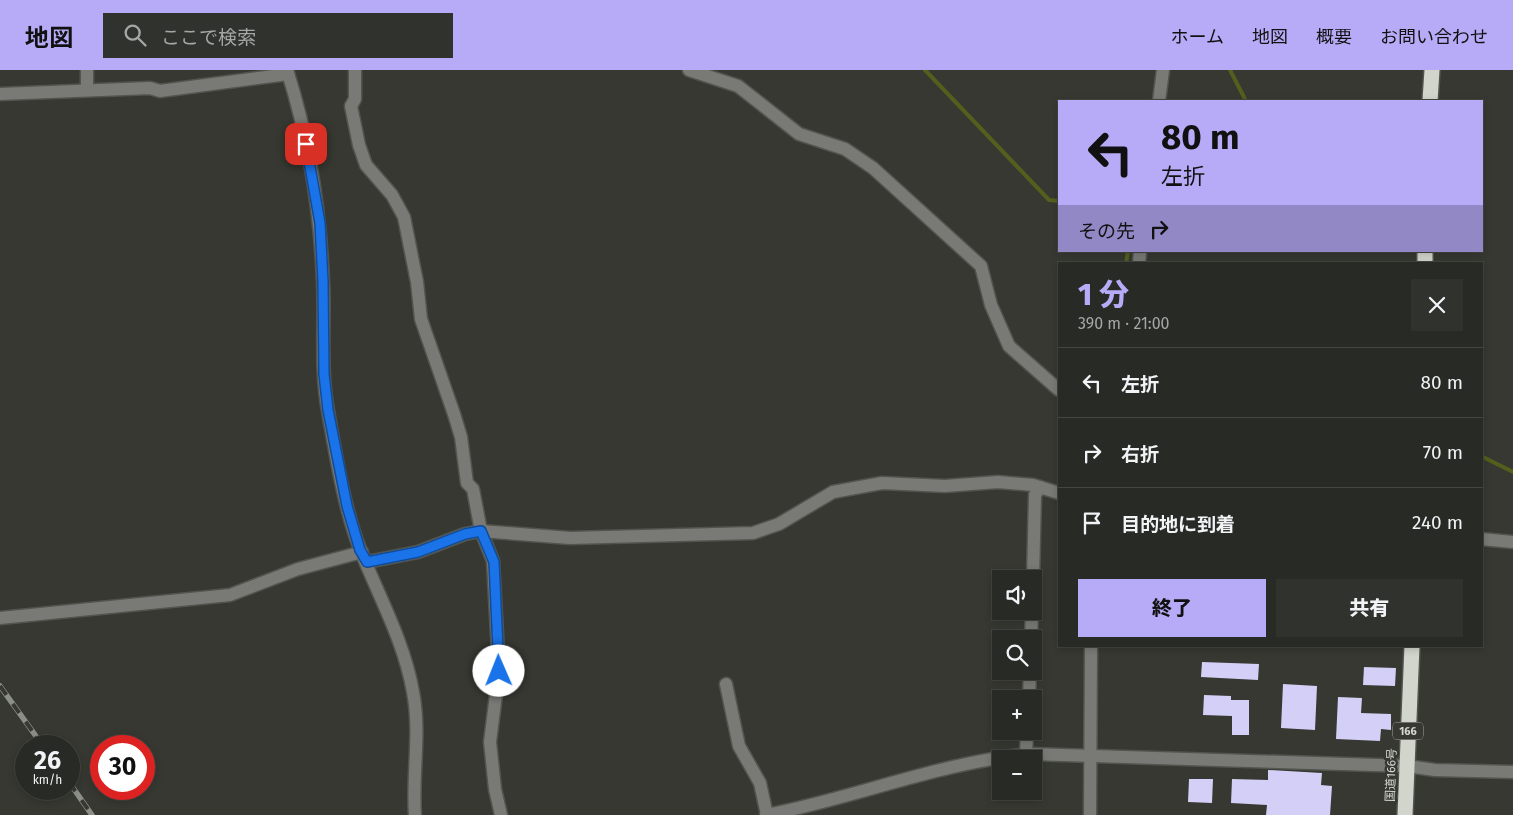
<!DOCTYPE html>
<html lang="ja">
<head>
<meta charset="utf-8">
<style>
  body { margin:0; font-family:"Fira Sans","Noto Sans JP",sans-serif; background:#30322d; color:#f1f3f6; height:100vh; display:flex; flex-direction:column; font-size:19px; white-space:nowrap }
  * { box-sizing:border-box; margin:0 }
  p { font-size:16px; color:#a5a7a7 }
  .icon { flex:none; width:28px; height:28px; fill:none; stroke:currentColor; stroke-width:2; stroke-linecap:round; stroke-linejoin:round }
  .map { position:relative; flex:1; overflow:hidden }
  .drawer { position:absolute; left:1058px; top:192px; width:425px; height:385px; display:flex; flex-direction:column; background:#282a25; border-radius:0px; box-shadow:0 2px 8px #0003,0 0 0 1px #444642 }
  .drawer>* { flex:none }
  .hud { position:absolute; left:1058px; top:30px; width:425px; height:152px; border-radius:0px; box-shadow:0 2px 8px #0003,0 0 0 1px #444642; background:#b7abf7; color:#111; overflow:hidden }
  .tools { position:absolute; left:992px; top:500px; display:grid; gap:10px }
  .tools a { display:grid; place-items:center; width:50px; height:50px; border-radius:0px; background:#282a25; box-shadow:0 2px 8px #0003,0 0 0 1px #444642; font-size:25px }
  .speed { position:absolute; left:15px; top:665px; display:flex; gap:10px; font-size:25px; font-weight:700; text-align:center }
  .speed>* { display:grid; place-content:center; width:65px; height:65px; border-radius:50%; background:#282a25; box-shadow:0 2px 8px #0003,0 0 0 1px #444642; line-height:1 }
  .speed small { font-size:12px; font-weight:400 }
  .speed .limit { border:8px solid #d22; background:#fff; color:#111 }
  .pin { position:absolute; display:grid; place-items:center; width:42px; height:42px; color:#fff; margin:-21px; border-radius:10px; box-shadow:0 2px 8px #0006 }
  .me { position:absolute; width:55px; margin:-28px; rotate:359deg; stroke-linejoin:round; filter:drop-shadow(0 0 4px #0008) }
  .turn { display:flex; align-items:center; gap:18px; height:105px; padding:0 20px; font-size:22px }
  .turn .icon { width:65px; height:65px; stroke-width:2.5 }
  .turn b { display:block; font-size:35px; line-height:42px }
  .then { display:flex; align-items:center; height:48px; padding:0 20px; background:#0003; gap:10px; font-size:19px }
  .round { display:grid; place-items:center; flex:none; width:52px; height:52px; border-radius:0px; background:#30322d }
  .summary { display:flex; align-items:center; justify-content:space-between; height:85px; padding:0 20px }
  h1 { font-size:30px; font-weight:800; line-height:38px; color:#b7abf7 }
  .button { display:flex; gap:10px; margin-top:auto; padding:10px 20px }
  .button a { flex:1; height:58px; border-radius:0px; background:#b7abf7; color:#111; font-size:20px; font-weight:800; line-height:58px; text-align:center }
  .button a+a { background:#30322d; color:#f1f3f6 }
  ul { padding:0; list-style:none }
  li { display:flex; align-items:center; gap:15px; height:70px; padding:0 20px; border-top:1px solid #444642 }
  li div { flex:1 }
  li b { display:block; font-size:19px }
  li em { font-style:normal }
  header { display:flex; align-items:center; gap:30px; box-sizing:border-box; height:70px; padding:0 25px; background:#b7abf7; color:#111 }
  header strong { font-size:24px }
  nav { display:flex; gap:28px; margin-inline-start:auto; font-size:18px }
  .search { width:350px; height:45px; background:#30322d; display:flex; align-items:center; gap:12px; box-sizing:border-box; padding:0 18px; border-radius:0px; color:#a5a7a7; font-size:19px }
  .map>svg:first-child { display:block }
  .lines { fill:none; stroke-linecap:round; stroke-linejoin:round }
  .stream { stroke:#545f1d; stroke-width:4 }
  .building { fill:#d4cff6 }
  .minor-casing { stroke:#52544e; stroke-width:15 }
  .highway-casing { stroke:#52544e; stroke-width:18 }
  .minor { stroke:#797a76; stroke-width:12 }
  .highway { stroke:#d2d5cb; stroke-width:15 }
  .rail-casing { stroke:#8c8e88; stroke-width:5.5 }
  .rail { stroke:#363831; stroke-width:4; stroke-dasharray:11; stroke-linecap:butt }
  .route-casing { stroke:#114b97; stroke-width:12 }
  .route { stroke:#1a73e8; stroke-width:9 }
  .labels { text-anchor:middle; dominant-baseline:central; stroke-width:5; stroke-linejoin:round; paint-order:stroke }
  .shield { fill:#363831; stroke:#a5a7a1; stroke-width:1 }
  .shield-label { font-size:11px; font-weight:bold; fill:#d4d6d1 }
  .street-label { font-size:12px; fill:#d4d6d1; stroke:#363831 }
</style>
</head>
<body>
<header>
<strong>地図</strong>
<div class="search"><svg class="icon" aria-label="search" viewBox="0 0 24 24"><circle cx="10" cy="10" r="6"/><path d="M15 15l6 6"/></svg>ここで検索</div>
<nav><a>ホーム</a><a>地図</a><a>概要</a><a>お問い合わせ</a></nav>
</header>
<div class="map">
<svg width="1513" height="745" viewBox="0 0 1513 745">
  <rect width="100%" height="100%" fill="#363831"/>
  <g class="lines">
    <g class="stream">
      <polyline points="925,0 1049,130 1059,131"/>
      <polyline points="1230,0 1246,31"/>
      <polyline points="1126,194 1128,181"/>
      <polyline points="1481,386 1513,402"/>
    </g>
  </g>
  <g class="building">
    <polygon points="1202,592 1259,594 1258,610 1201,607"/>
    <polygon points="1364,597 1396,598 1395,616 1363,615"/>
    <polygon points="1283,614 1317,616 1315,660 1281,658"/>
    <polygon points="1204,625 1231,626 1231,630 1249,630 1249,665 1232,665 1232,646 1203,645"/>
    <polygon points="1338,627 1362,628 1361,643 1391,644 1391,660 1381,659 1380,671 1336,669"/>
    <polygon points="1268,700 1322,703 1321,715 1332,716 1330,745 1266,745 1267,735 1231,733 1232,709 1268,710"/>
    <polygon points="1189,709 1213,709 1212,733 1188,732"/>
  </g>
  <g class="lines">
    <g class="minor-casing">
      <g id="minor">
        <path d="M287,0C309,69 320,139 323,211C325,254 320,299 328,341C336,386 344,438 360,479C379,527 404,571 413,622C421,663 412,704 415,745"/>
        <polyline points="355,0 355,29 351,36 359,75 366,95 392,125 404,147 417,212 421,249 454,344 461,367 467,413 473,419 481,461 493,491 499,601 490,672 495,719 501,745"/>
        <polyline points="689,0 738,16 799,64 845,79 873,98 981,196 991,235 1009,276 1059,320"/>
        <polyline points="87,20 87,0"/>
        <polyline points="0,24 150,18 160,21 288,4"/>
        <polyline points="1159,31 1163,0"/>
        <polyline points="1139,194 1140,181"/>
        <polyline points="1481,469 1513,472"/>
        <polyline points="367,492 418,482 465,464 481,461 570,468 753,463 779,454 833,422 882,413 945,416 998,412 1033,415 1059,423"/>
        <polyline points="1033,509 1035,425 1040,417"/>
        <polyline points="0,548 230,525 298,499 362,482"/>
        <polyline points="1031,569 1032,541"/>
        <polyline points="726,614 739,676 760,713 767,745"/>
        <polyline points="1029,629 1030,601"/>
        <polyline points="1026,685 1027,661"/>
        <path d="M766,745C855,728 940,692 1031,684L1407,696L1435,700L1513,702"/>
        <polyline points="1090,745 1091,576"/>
      </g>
    </g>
    <g class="highway-casing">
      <g id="highway">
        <polyline points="1430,31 1432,0"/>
        <polyline points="1425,194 1425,181"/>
        <polyline points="1405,745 1412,576"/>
      </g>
    </g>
    <use href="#minor" class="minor"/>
    <use href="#highway" class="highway"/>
    <g class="rail-casing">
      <g id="rail">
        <polyline points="0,616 43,676"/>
        <polyline points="69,712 92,745"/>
      </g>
    </g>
    <use href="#rail" class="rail"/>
  </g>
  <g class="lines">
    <g class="route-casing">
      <polyline id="route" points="306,74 320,153 323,211 324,304 328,340 347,436 360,480 367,492 418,482 465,464 481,461 494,492 499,601"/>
    </g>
    <use href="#route" class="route"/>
  </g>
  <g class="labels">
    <rect class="shield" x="1393" y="652.5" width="30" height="17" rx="4"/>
    <g class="shield-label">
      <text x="1408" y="661">166</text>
    </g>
    <g class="street-label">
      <text transform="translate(1391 705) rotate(-88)">国道166号</text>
    </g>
  </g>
</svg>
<div class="tools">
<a><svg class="icon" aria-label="sound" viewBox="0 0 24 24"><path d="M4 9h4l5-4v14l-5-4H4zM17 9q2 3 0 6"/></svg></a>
<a><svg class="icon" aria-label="search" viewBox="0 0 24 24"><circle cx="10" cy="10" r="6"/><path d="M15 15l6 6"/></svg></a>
<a>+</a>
<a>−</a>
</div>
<div class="speed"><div>26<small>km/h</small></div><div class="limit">30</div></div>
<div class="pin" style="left:306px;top:74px;background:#d93025"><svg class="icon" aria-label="arrive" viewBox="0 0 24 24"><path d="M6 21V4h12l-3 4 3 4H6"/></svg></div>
<svg class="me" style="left:499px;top:601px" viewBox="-20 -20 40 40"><circle r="19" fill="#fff"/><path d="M0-13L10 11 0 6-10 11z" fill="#1a73e8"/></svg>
<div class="hud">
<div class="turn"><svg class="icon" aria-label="left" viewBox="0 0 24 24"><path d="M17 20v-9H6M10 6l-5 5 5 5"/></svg><div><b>80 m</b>左折</div></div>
<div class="then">その先<svg class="icon" aria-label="right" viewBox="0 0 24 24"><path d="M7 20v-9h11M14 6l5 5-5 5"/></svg></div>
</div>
<section class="drawer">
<div class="summary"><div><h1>1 分</h1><p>390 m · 21:00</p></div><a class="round"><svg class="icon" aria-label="close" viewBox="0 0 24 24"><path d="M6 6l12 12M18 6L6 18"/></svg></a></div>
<ul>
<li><svg class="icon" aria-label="left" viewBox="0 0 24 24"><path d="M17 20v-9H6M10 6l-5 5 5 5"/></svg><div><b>左折</b></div><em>80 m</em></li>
<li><svg class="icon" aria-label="right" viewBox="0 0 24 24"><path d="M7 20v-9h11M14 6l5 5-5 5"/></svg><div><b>右折</b></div><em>70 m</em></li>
<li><svg class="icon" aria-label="arrive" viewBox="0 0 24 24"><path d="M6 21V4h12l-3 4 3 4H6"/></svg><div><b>目的地に到着</b></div><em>240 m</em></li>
</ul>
<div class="button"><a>終了</a><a>共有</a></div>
</section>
</div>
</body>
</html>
